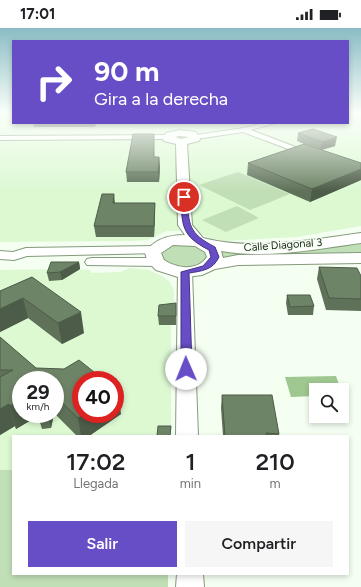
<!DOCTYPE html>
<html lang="es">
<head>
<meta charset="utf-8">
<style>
  body { margin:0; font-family:Figtree,sans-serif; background:#f6f6f6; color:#202124; height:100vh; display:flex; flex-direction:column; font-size:15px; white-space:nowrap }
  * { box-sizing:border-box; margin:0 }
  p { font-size:13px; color:#757577 }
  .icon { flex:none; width:22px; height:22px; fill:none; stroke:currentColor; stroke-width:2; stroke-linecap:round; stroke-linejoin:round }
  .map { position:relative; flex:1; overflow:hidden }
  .panel { position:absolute; left:12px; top:407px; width:337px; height:140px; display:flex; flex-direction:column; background:#fff; border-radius:0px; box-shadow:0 2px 6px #0003 }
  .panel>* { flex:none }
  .hud { position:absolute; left:12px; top:12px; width:337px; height:84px; border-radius:0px; box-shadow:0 2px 6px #0003; background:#674ec7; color:#fff; overflow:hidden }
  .buttons { position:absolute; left:309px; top:355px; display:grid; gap:8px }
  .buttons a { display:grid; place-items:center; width:40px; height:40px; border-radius:0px; background:#fff; box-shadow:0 2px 6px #0003; font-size:20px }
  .speed { position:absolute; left:12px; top:343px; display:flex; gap:8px; font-size:20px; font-weight:700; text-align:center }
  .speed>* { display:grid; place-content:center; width:52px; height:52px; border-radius:50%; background:#fff; box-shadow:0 2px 6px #0003; line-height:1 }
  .speed small { font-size:10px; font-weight:400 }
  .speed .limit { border:6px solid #d22; background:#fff; color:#111 }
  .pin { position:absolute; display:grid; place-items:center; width:34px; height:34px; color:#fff; margin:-17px; border:2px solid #fff; border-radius:50%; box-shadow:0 1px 4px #0007 }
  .me { position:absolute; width:44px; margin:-22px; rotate:359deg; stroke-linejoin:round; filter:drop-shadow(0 0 3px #0008) }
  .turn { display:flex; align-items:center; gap:14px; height:84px; padding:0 16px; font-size:18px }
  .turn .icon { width:52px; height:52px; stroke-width:2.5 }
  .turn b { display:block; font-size:28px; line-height:34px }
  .eta { display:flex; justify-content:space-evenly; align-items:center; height:68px; text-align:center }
  .eta b { font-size:24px; font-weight:600; line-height:28px }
  .button { display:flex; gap:8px; margin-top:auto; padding:8px 16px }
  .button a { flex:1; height:46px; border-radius:0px; background:#674ec7; color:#fff; font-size:16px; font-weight:600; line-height:46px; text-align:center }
  .button a+a { background:#f6f6f6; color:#202124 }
  .status { display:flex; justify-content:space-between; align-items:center; height:28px; padding:0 20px; background:#fff; direction:ltr }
  .status svg { height:11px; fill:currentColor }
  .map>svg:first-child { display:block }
  .built { fill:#dcf9d2; fill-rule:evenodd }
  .green { fill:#c1dfb7 }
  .water { fill:#9ec890 }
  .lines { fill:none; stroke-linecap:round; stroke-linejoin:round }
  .minor-casing { stroke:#849a7c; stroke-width:2 }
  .tertiary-casing { stroke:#849a7c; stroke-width:2 }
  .secondary-casing { stroke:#849a7c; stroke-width:2 }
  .minor { fill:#fff; fill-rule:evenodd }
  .tertiary { fill:#fff; fill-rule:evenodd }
  .secondary { fill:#fff; fill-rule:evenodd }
  .wall { fill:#5f7259 }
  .shaded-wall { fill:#4d5c48 }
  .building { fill:#6e8467; stroke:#4d5c48 }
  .route { fill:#674ec7; stroke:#433381 }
  .labels { text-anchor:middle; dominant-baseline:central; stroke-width:3; stroke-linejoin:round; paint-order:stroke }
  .street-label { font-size:11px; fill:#212a1e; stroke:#f4fef1 }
</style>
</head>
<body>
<div class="status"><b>17:01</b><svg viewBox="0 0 49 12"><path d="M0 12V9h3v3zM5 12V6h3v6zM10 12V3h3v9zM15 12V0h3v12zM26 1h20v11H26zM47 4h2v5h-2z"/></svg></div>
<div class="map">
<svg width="361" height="559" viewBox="0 0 361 559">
  <rect width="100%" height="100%" fill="#f4fef1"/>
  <g class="built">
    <polygon points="0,85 13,85 13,95 348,95 348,85 361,85 361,198 297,209 258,211 226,213 212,211 195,203 167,203 148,212 135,213 0,214"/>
    <path d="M130,240L149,242L162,248L170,254L174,263V275L169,283H177V297H171V408H13V442H0V242L67,241L91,242V245L121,244ZM21,352H55V386H21ZM81,352H115V386H81Z"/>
  </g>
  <g class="green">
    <polygon points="238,144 290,166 250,182 199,157"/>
    <polygon points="237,178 259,190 226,204 202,192"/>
    <polygon points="361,214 361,227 222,230 222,224 252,223"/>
    <path d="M175,216L197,218L206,225V230C197,245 169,241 161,228C162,221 169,218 175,216Z"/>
    <polygon points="0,442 13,442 13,546 168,546 168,559 0,559"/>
  </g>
  <polygon class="water" points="336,348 341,362 316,362 316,368 291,369 285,349"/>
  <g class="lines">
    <g class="minor-casing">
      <g id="minor">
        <polygon points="264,95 275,95 251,102 314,126 307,128 243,104 196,111 192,109 196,107 244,100"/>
        <polygon points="170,107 170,111 167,111 0,112 0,108"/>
      </g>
    </g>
    <g class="tertiary-casing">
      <g id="tertiary">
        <polygon points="155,218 160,219 162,222 160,225 27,228 14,232 0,231 0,223 13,224 26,220"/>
        <polygon points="92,230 156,230 161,231 163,234 161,237 156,238 87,237 85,234 87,231"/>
        <polygon points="185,240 190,241 192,244 198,408 176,408 178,244 180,241"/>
        <polygon points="177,546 203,546 204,559 176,559"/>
      </g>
    </g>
    <g class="secondary-casing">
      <path id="secondary" d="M180,102L196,104L200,111L199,113L187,116L192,197L203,210C254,223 309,212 361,205V215C316,221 267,231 221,223L223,230L238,227L361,225V235L238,237L215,241L202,247L187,249H178L156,242L148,234L145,225C154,211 168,207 185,207L178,197L176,116L164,113L163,111L166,105ZM180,108L188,109H189L181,111L175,109ZM173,217L195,218L205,224L207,229C197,244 176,240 164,232L161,225Z"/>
    </g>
    <use href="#minor" class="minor"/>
    <use href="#tertiary" class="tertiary"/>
    <use href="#secondary" class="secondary"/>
  </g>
  <g class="wall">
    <polygon points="33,95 97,95 95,99 34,99"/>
    <polygon points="298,105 335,118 322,122 361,135 361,152 310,174 247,147 248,135 304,116 297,113"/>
    <polygon points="154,106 154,129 159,129 160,139 159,154 127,154 126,144"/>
    <polygon points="155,185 154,209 96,209 94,198"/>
    <polygon points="79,234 80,241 62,252 49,253 47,245"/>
    <polygon points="319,239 361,248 361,283 326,282 317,251"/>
    <polygon points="32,249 84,305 62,316 28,290 0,304 0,263"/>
    <polygon points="287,267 314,278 313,287 288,287 286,275"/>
    <polygon points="176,275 176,297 159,297 158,288"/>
    <polygon points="0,309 36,340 121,386 89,408 77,408 55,386 55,352 21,386 54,386 51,400 42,401 38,388 16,401 15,398 0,407"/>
    <polygon points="222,367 279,406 279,408 223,408 221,380"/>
  </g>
  <g class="shaded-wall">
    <polygon points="337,109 335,118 320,122 322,114"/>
    <polygon points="159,129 160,139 159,154 158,144"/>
    <polygon points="361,141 361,152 310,174 312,161"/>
    <polygon points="114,166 115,176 113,175"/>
    <polygon points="155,175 155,185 154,209 154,198"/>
    <polygon points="79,234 80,241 62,252 60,244"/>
    <polygon points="23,270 28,290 0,304 0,281"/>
    <polygon points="81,284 84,305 62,316 58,295"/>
    <polygon points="118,364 121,386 89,408 81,408 78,390 85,386 115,386 115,366"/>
    <polygon points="21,372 21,386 38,386 38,388 16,401 10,378"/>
    <polygon points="9,376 15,398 0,407 0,381"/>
    <polygon points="48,386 54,386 51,400"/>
  </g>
  <g class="building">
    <polygon points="313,101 337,109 322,114 298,105"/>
    <polygon points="133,106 154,106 154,129 159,129 158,144 126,144"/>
    <polygon points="304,116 361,135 361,141 312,161 248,135"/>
    <polygon points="102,166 114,166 113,175 155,175 154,198 94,198"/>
    <polygon points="51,234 79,234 60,244 47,245"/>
    <polygon points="319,239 357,240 361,248 361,271 329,270"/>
    <polygon points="32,249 81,284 58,295 23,270 0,281 0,263"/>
    <polygon points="287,267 310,267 314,278 290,279"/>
    <polygon points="176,275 176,288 158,288 159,277"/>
    <polygon points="0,309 36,340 64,341 79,332 104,352 81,352 81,386 85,386 78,390 55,368 55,352 21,352 21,372 10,378 9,376 0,381 0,349 13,342 0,342"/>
    <polygon points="115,361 118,364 115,366"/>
    <polygon points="222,367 272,367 279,406 266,405 267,408 225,408"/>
    <polygon points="158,398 171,398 170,408 157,408"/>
  </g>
  <linearGradient id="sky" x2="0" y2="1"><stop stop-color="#8abcc5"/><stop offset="0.52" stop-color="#fafff9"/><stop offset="1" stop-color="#fafff9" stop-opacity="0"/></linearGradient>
  <rect width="361" height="163" fill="url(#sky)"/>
  <path class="route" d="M184,167L187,169C189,197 188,205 215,219L219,229C213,242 202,243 189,245L192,341L186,345L181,341V244L203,238L211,229L209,222C181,208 182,197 181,169Z"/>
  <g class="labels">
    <g class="street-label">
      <text transform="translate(283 217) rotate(-4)">Calle Diagonal 3</text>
    </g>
  </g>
</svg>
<div class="buttons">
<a><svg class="icon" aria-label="search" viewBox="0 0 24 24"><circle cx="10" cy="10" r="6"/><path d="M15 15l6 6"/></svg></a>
</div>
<div class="speed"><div>29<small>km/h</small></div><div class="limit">40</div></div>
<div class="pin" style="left:184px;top:169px;background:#d93025"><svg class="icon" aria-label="arrive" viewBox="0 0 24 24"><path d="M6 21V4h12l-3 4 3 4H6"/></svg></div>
<svg class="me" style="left:186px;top:341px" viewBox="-20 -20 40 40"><circle r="19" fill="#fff"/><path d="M0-13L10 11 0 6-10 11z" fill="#674ec7"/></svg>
<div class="hud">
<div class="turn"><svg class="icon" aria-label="right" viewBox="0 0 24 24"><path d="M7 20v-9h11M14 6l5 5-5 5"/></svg><div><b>90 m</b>Gira a la derecha</div></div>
</div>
<section class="panel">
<div class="eta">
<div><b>17:02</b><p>Llegada</p></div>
<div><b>1</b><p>min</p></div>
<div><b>210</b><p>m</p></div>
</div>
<div class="button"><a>Salir</a><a>Compartir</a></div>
</section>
</div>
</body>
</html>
